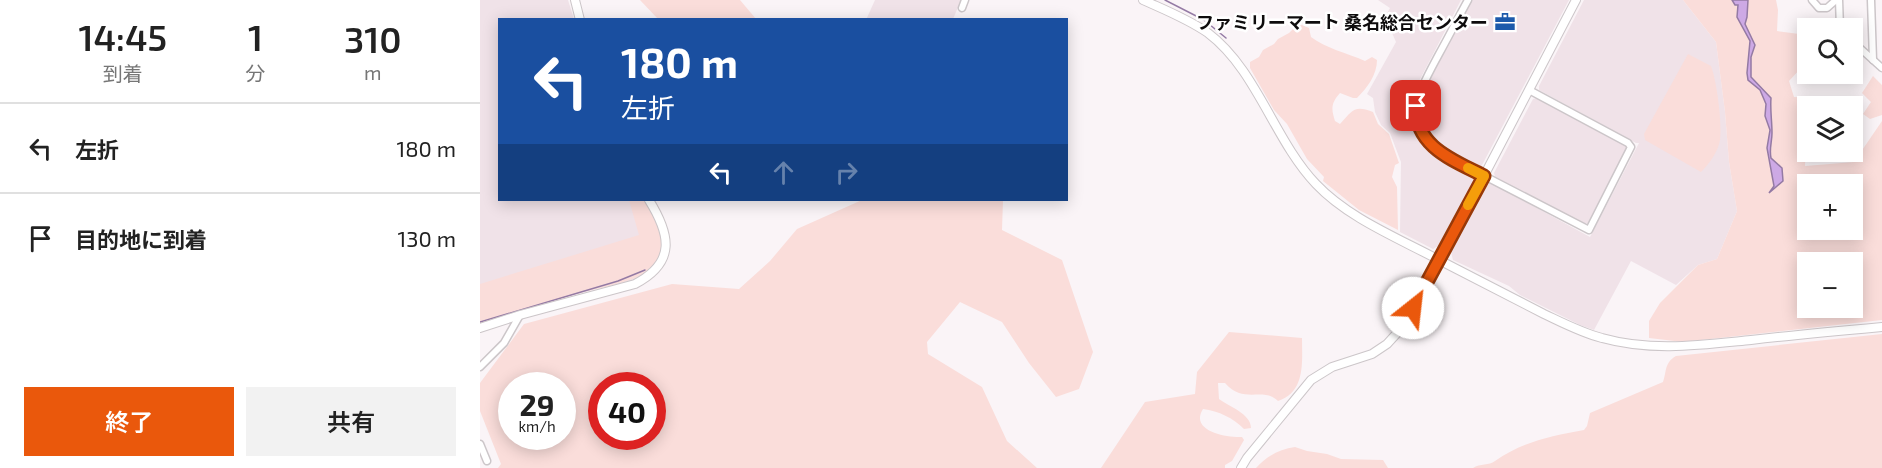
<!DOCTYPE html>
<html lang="ja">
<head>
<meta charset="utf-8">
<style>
  body { margin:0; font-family:"Exo 2","Noto Sans JP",sans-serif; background:#f2f2f2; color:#222; height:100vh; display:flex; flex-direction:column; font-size:22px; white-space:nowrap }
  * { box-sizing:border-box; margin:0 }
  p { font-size:20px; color:#767676 }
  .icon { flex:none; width:33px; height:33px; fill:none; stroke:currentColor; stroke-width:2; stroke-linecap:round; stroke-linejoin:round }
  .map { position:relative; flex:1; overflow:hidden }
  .sheet { display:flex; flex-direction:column; background:#fff; width:480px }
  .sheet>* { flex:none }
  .banner { position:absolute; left:18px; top:18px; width:570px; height:183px; border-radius:0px; box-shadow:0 3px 15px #0003; background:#1a4fa0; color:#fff; overflow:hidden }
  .controls { position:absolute; left:1317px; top:18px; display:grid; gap:12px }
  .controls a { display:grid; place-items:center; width:66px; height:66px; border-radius:0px; background:#fff; box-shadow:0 3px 15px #0003; font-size:30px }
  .speed { position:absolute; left:18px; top:372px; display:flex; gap:12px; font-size:30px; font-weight:700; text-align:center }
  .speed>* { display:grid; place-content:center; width:78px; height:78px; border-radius:50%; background:#fff; box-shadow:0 3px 15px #0003; line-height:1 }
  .speed small { font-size:15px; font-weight:400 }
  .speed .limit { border:9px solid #d22; background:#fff; color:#111 }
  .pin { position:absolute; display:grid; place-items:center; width:51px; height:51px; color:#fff; margin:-26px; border-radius:12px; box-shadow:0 3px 9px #0006 }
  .me { position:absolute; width:66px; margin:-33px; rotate:29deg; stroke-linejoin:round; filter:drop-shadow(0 0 4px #0008) }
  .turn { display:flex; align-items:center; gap:21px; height:126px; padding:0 24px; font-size:27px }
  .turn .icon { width:78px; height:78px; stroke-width:2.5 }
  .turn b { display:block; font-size:42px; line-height:51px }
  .lanes { display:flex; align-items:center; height:57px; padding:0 24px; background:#0003; justify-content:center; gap:30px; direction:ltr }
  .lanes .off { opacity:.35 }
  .eta { display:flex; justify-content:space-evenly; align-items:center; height:102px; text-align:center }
  .eta b { font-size:36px; font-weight:600; line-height:42px }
  .cta { display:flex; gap:12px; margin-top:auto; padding:12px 24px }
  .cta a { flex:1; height:69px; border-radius:0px; background:#ea580c; color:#fff; font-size:24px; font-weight:600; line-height:69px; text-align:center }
  .cta a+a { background:#f2f2f2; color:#222 }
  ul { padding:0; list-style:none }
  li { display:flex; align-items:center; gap:18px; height:90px; padding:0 24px; border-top:2px solid #e0e0e0 }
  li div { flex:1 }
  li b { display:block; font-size:22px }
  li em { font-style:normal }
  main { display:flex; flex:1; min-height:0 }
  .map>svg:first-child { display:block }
  .built { fill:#f0e2e8 }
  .green { fill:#faddda; fill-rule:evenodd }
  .water { fill:#cda9e5; stroke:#947aa4; stroke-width:1.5 }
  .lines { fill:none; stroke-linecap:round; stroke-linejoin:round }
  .stream { stroke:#947aa4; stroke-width:1.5 }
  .minor-casing { stroke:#ccc6c9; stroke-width:9 }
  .tertiary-casing { stroke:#ccc6c9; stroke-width:10 }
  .minor { stroke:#fff; stroke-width:6 }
  .tertiary { stroke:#fff; stroke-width:8 }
  .route-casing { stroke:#983908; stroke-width:15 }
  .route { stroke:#ea580c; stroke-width:10 }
  .slow { stroke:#f59e0b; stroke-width:10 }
  .labels { text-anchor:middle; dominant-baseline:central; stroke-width:5; stroke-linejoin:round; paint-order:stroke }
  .poi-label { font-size:18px; font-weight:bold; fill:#0e0c0d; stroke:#fff; text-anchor:end }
</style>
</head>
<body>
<main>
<section class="sheet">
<div class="eta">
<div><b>14:45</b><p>到着</p></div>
<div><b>1</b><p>分</p></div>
<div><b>310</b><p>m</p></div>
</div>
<ul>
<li><svg class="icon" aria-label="left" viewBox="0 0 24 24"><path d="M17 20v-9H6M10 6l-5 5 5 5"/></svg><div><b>左折</b></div><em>180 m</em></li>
<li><svg class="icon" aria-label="arrive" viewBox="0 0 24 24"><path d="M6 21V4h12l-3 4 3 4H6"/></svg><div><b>目的地に到着</b></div><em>130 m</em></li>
</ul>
<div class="cta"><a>終了</a><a>共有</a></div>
</section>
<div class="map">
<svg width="1402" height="468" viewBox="0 0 1402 468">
  <rect width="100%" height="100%" fill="#faf4f7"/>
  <g class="built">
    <polygon points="0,0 88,0 94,19 20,20 20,200 164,200 162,276 154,280 101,292 0,325"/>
    <polygon points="395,0 481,0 473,19 386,20"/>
    <polygon points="898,0 981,0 935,89 931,108 934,128 944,146 958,158 993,176 994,180 958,246 953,249 920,232 921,162 910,133 901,125 895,112 893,98 887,94 916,42 905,17 910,8"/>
    <polygon points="991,0 1089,0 1001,167 997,169 955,146 944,132 939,108 943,91"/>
    <polygon points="1104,0 1203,0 1236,42 1245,112 1249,162 1257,211 1237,259 1218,265 1196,285 1151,261 1114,330 1100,325 1040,295 1029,286 973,260 971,252 1007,181 1110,237 1159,143 1156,143 1059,90 1059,86"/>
    <polygon points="1057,98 1146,144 1147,148 1108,223 1104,224 1015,177 1014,173 1053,99"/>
  </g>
  <g class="green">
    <polygon points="160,0 260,0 276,19 178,19"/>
    <path d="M1203,0H1296L1298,10L1297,31L1319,34L1322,67L1309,81L1314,97L1347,98L1349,106H1328L1325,166L1374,162L1402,121V320L1203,342L1169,338V321L1180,303L1218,265L1237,259L1257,211L1249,162L1245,112L1236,42ZM1328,184H1372V230H1328ZM1328,262H1372V308H1328Z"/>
    <path d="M822,25L829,28L831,37C845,48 867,53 885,61L892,57L897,60C897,75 887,88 877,98H873L860,93C851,103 851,109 855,121L860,124C873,110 874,105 893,112L898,124L909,134L919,163L915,165L912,177L917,187L918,230L879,210L843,181L844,177L827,159L807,124L794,110L770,68V62L779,57L783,50L794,44L798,39L809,33L815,27Z"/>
    <path d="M1208,54L1231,66C1237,82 1242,123 1240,140C1238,152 1229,164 1221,172L1165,140L1164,134Z"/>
    <polygon points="1393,76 1402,85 1402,115 1390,119 1383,114 1391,102 1382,93"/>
    <path d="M149,200H164C169,208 178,218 181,227C196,280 134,283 101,293C67,302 34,314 0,325V284L159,235Z"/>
    <path d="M382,200H523L522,230L582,260L613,352L599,389L576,397L549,363L522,322L480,302L447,342L448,354L502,387L527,441L557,468H18L21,464L0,411V383L44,324L192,284L259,289L290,261L317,229ZM32,386H82V436H32ZM122,386H172V436H122Z"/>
    <path d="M749,332L822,338C822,361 826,392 798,401C783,386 764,405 745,383H738L739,399C750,407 771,414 771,428L764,429C753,418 739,411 723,409C709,431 747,438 762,437L764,440L752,461L745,465V468H621L665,402L715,394L717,372Z"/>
    <path d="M1402,334V468H993C1000,463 1009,466 1015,461C1042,442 1071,436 1104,430L1107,426L1110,413L1183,382C1187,371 1184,363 1196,356Z"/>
    <path d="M815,447L827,451L847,454L861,459L903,460L908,468H776C786,457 799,449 815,447Z"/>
  </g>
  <path class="water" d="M1252,0H1268L1267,17L1265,24L1275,45L1271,57V77L1291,98C1290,110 1292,121 1292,133C1292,142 1289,149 1291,158L1302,168L1303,181L1289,193L1294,186L1287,148L1290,130L1285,116L1286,104L1280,90L1268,80L1267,73L1270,41L1257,17L1258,5H1255Z"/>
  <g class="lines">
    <g class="stream">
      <polyline points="685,0 724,20 746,38"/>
      <polyline points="0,322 138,281 165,270"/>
    </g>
    <g class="minor-casing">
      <g id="minor">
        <path d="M988,0C978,18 969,36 959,54C941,88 918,124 960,153L1109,230L1151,147L1148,143L1049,90"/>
        <polyline points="1332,0 1339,8 1347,8 1356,0"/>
        <polyline points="1359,0 1360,28"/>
        <polyline points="1391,0 1393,60"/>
        <polyline points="482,8 485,0"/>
        <polyline points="1372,41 1402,68"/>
        <polyline points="0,367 24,343 40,315"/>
        <polyline points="0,444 7,461"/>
      </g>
    </g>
    <g class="tertiary-casing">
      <g id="tertiary">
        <polyline points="95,0 100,20"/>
        <path d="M663,0C685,10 708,19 728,33C777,70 794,140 836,184C868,218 918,238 959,260C994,278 1029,296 1064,314C1083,323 1102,333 1122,338C1172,352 1221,345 1271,340C1315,335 1358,331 1402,327"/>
        <path d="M0,328L40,315L155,284C197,262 190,234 169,200"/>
        <polyline points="761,468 767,458 831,380 852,367 892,354 907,344 918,332 960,260 1096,0"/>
      </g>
    </g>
    <use href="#minor" class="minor"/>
    <use href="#tertiary" class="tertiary"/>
  </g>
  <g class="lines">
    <g class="route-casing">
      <path id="route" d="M933,308L1004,176C973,160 935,147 936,106"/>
    </g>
    <use href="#route" class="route"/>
    <polyline class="slow" points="988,205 1004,176 988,168"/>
  </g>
  <defs>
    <g id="office-bare" transform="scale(1.62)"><path d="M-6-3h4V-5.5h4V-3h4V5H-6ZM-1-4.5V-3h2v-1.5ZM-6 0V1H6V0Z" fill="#1c5aab" stroke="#fff" stroke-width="2.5" paint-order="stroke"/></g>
  </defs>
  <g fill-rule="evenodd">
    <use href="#office-bare" x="1025" y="22"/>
  </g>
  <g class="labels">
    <g class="poi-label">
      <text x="1008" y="22">ファミリーマート 桑名総合センター</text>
    </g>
  </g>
</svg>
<div class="controls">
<a><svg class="icon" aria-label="search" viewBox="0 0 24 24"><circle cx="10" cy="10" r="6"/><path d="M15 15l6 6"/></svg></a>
<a><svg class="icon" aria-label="layers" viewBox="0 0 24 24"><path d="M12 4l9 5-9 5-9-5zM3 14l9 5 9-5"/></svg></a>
<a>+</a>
<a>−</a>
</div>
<div class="speed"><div>29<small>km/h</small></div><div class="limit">40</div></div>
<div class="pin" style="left:936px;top:106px;background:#d93025"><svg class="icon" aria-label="arrive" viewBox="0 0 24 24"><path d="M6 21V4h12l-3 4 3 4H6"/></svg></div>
<svg class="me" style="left:933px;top:308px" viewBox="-20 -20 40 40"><circle r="19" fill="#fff"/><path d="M0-13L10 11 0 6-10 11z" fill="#ea580c"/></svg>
<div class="banner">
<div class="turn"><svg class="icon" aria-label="left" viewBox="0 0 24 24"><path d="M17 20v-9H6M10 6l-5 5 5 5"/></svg><div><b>180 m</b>左折</div></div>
<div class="lanes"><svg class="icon" aria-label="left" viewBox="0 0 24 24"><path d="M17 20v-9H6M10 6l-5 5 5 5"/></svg><svg class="icon off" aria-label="ahead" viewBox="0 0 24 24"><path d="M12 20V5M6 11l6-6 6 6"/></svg><svg class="icon off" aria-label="right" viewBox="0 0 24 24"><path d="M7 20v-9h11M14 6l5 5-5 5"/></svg></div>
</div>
</div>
</main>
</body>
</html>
